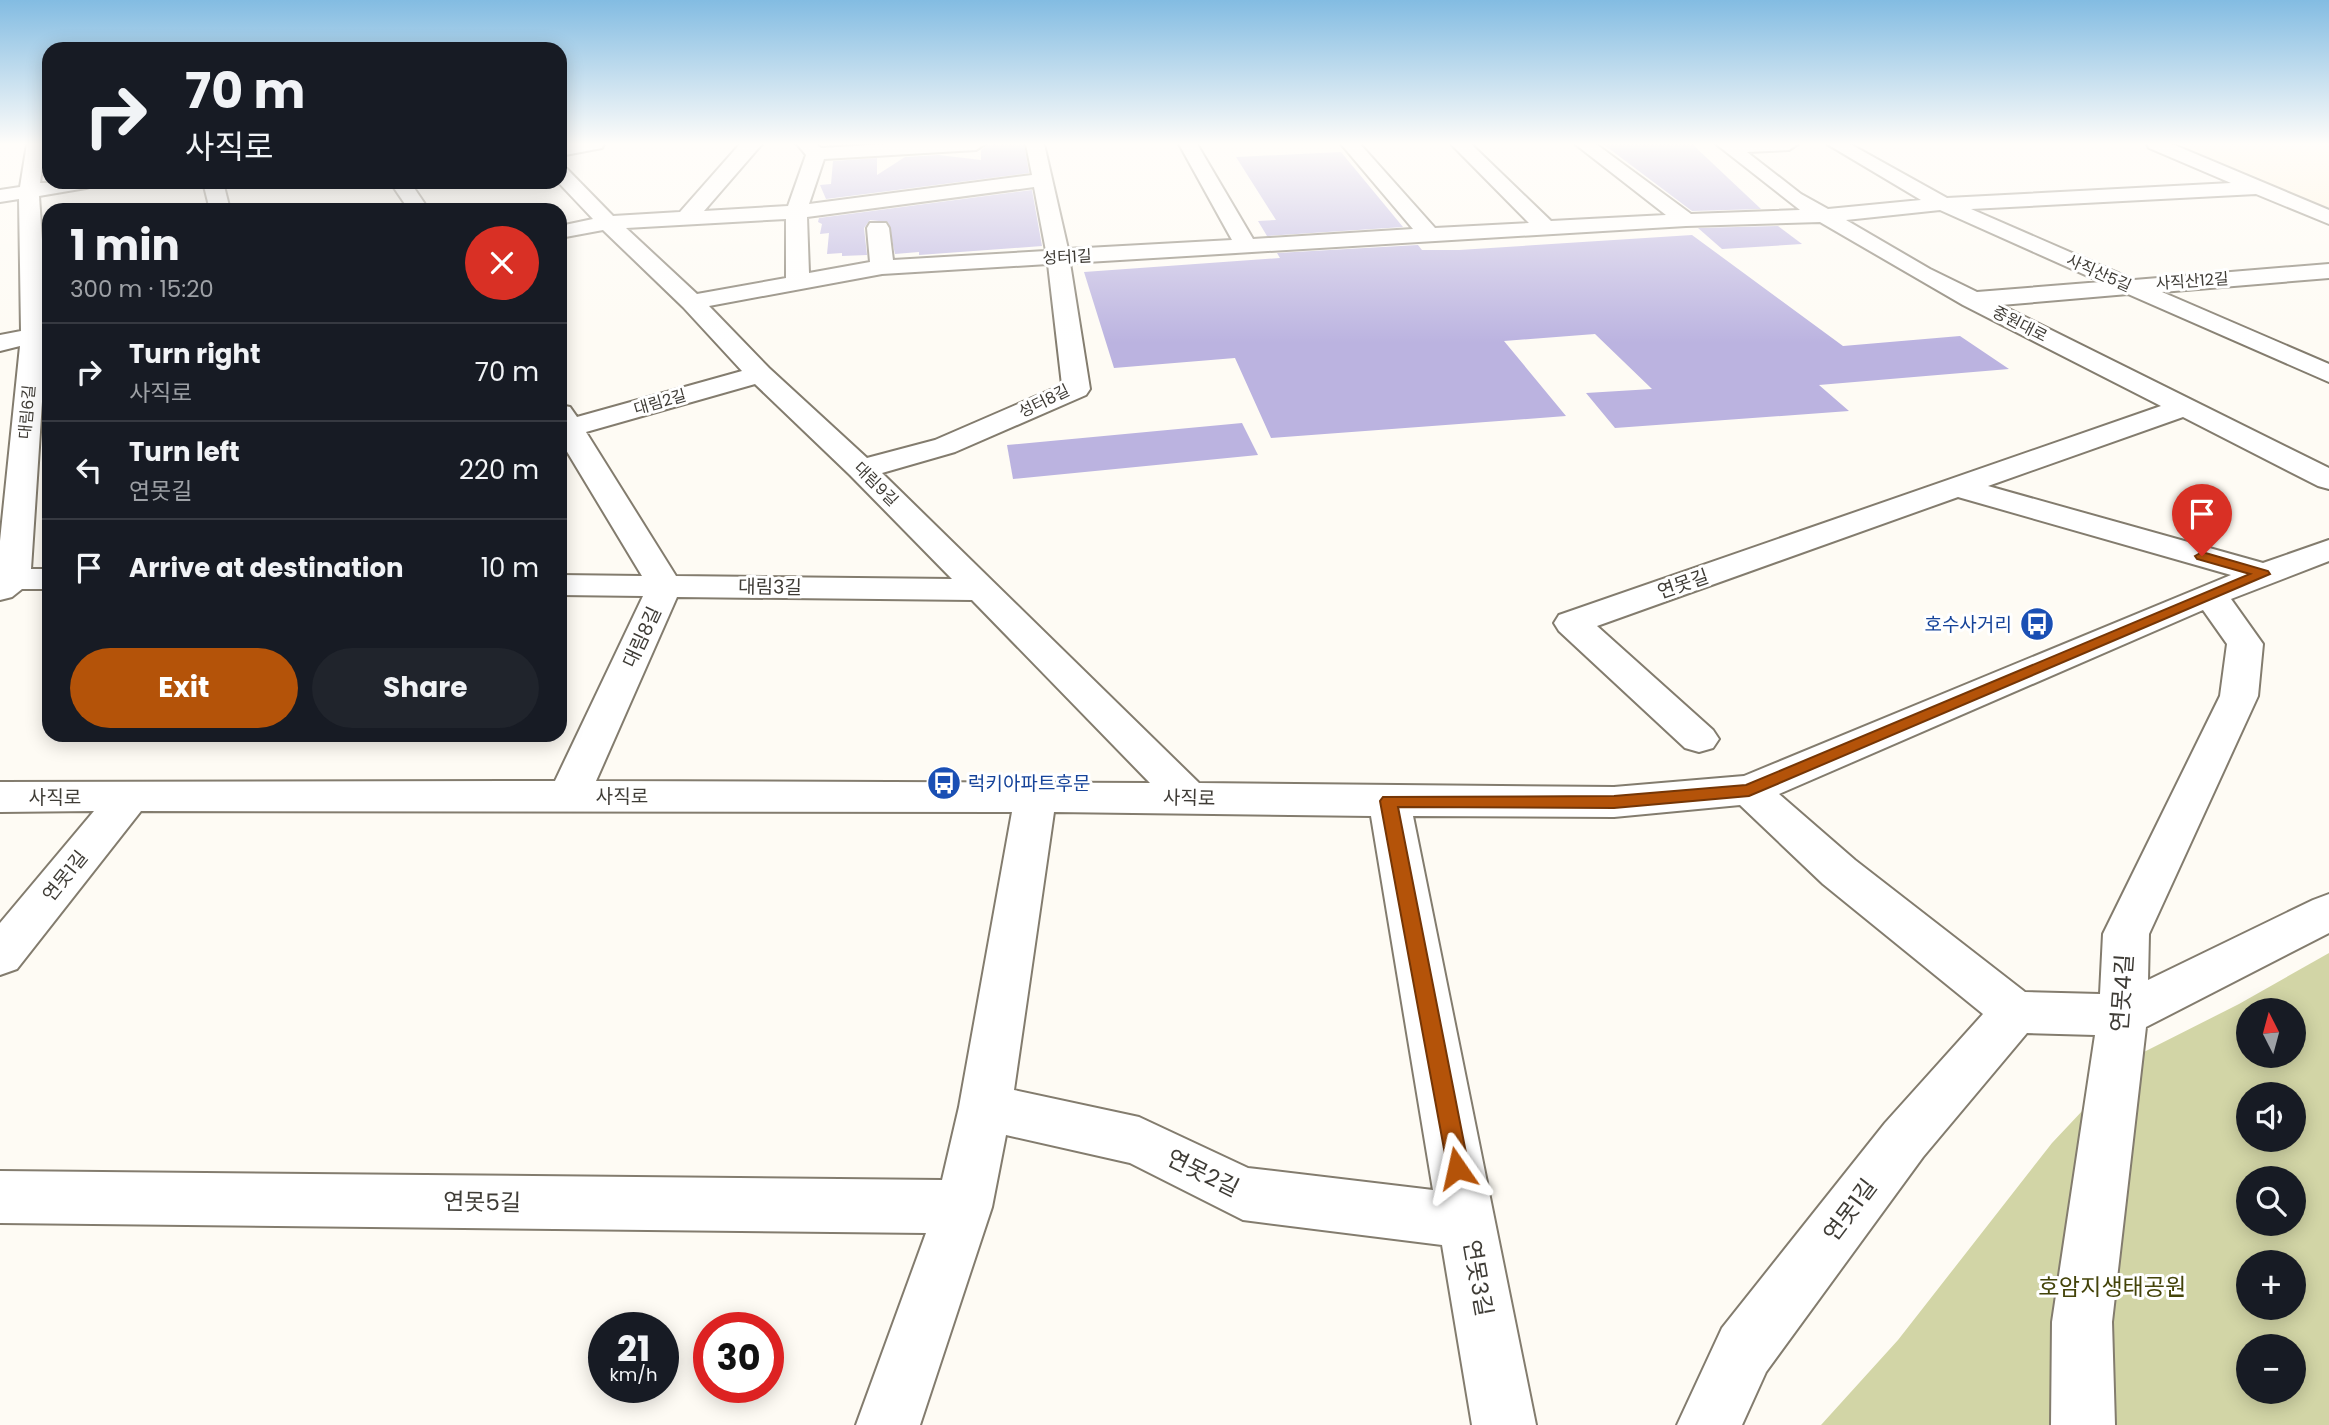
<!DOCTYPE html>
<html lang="en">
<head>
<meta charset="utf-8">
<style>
  body { margin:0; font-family:Poppins,"Noto Sans KR",sans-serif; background:#20242c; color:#f1f3f6; height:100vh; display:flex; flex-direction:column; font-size:26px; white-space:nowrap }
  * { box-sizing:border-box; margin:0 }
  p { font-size:23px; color:#9ea1a6 }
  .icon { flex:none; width:38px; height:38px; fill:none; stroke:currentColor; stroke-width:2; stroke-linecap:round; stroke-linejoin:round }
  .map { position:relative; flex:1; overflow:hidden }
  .drawer { position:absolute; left:42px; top:203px; width:525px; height:539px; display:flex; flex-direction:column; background:#171b24; border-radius:21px; box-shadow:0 4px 18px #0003 }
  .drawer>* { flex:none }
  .banner { position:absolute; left:42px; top:42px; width:525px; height:147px; border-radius:21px; box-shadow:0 4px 18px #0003; background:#171b24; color:#f1f3f6; overflow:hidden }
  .needle { width:46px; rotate:354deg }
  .tools { position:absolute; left:2236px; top:998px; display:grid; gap:14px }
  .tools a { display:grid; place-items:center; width:70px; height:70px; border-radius:50%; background:#171b24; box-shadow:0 4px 18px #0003; font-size:35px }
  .speed { position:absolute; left:588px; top:1312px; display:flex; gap:14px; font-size:35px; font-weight:700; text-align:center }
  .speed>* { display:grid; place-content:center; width:91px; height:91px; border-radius:50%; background:#171b24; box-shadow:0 4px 18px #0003; line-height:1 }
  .speed small { font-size:18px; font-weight:400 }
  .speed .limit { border:10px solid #d22; background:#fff; color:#111 }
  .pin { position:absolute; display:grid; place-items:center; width:60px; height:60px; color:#fff; margin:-72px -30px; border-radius:50% 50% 50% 0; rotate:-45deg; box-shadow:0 0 7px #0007 }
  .pin .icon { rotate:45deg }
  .me { position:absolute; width:77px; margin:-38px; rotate:349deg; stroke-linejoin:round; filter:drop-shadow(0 0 5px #0008) }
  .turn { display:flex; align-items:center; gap:24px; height:147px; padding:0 28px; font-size:32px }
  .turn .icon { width:91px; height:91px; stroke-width:2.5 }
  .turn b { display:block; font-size:49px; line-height:60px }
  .round { display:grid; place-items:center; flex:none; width:74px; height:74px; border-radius:37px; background:#20242c }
  .headline { display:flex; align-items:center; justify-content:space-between; height:119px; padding:0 28px }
  h1 { font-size:42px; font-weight:700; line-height:52px }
  .action { display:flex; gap:14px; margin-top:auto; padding:14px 28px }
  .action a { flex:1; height:80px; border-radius:42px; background:#b45309; color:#fff; font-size:28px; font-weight:700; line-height:80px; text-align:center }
  .action a+a { background:#20242c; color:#f1f3f6 }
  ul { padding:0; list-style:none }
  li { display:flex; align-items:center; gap:21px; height:98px; padding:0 28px; border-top:2px solid #363941 }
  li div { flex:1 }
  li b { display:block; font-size:26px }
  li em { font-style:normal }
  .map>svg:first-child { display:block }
  .built { fill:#fef3dc }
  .green { fill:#d2d5a6; fill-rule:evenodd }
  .building { fill:#bbb3e0 }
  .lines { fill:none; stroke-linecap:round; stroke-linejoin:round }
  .minor-casing { stroke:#837c6e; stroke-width:4 }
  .minor { fill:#fff; fill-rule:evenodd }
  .route { fill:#b45309; stroke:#753606; stroke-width:2 }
  .labels { text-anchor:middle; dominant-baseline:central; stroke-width:6; stroke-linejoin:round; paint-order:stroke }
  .far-street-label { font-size:16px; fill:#3f3c36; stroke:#fff }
  .street-label { font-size:19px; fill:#3f3c36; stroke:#fff }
  .transit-label { font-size:19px; fill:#164399; stroke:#fff; text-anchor:end }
  .near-street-label { font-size:23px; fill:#3f3c36; stroke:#fff }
  .near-park-label { font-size:23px; fill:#434309; stroke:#fff }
</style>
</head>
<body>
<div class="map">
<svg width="2329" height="1425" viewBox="0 0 2329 1425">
  <rect width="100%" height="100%" fill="#fefbf4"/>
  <polygon class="built" points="2175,144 2329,144 2329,211 2178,145"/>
  <path class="green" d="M2329,953V1425H1821L1898,1340L2052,1143L2132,1058L2239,1004ZM2249,1010H2294V1055H2249ZM2249,1094H2294V1139H2249ZM2249,1178H2294V1223H2249ZM2249,1262H2294V1307H2249ZM2249,1346H2294V1391H2249Z"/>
  <g class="building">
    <polygon points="1024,144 1029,173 826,199 820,185 831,184 833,161 877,158 877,175 905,157 939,155 981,160 981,150 987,145"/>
    <polygon points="1603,144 1692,144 1761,209 1692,211"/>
    <polygon points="1341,152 1403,227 1267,236 1258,221 1276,220 1236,157"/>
    <polygon points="1032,190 1042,246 919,255 919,252 895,254 888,222 870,220 864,228 867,255 842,256 842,253 827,254 829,233 820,234 822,224 818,222 819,218"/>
    <polygon points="1778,226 1802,244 1722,249 1698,228"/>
    <polygon points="1692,235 1843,346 1960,336 2009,369 1819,385 1849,411 1615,428 1586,393 1652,389 1595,334 1504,341 1566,416 1271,438 1235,358 1114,368 1084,272 1280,258 1277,253 1418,245 1422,250 1459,250"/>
    <polygon points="1242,423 1258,455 1013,479 1007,445"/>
  </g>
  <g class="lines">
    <g class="minor-casing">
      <g id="minor">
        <polygon points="27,144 45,144 40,183 96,182 93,186 86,188 39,196 49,341 46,341 31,569 49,569 49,589 22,589 12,597 0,600 0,541 20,346 0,351 0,335 21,331 19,199 0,202 0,190 20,187"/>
        <polygon points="560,144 604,144 602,148 560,156"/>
        <path d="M740,144H762L704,211L788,206L806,155L797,144H816L821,148L887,144H985L976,150L824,159L809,204L1032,175L1026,144H1044L1068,249L1232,240L1179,144H1197L1253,239L1413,229L1341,144H1360L1435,228L1529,223L1451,144H1471L1551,221L1666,215L1575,144H1596L1691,214L1800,210L1716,144H1798L1789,150L1747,152L1801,194L1828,209L1921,200L1827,144H1850L1947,198L2231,183L2149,148L2147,144H2172L2329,210V224L2256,194L1971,209L2134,280L2329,264V278L2162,292L2329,364V382L2128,294L2001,305L2329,468V489L2318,486L2183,417L1988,486L2263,563L2329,540V561L2231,599L2263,644L2258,696L2149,934L2148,980L2313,900L2329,894V933L2146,1027L2112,1322L2115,1425H2051L2052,1322L2095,1035L2027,1033L1923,1157L1766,1372L1742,1425H1677L1722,1328L1885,1123L1983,1014L1823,884L1740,805L1614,817L1413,816L1536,1425H1472L1442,1245L1243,1220L1130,1163L1006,1135L992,1207L920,1425H856L926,1233L0,1223V1171L942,1180L959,1107L1012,812L141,811L17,969L0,975V923L94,811L0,812V782L555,781L643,596L560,595V575L642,576L560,440V405L570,407L577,417L742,371L683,307L603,230L560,238V226L593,219L558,182H560V167L567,169L613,216L680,212ZM1034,187L1046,251L893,260L889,228L886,223H870L867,228L870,262L809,273L807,217ZM1940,210L2101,282L1977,292L1930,269L1846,220ZM786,219V278L697,294L626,228ZM1820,222L1963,305L2161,406L1559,615L1554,623L1559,631L1685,748L1699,752L1713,748L1719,739L1713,730L1597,626L1958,497L2231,575L1744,776L1614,787L1199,783L882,473L955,452L1086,395L1090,389L1070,263L1686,226ZM1048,264L1062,385L935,440L867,458L769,368L709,306L882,274ZM755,384L850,475L952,579L676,576L586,432ZM677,597L972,600L1150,783L596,781ZM2203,610L2227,644L2220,696L2103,934L2100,994L2025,992L1855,860L1779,794ZM1054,812L1371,816L1433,1190L1248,1168L1139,1117L1014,1090Z"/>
        <polygon points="203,182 223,182 230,210 210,210"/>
        <polygon points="390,182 410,182 429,210 409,210"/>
      </g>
    </g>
    <use href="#minor" class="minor"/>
  </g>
  <linearGradient id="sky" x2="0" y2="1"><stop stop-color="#83bce2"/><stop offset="0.42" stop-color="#fffdfa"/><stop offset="1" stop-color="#fffdfa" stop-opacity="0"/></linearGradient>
  <rect width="2329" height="343" fill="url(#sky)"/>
  <polygon class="route" points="2202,552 2268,571 2270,574 1749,796 1614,808 1398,807 1469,1168 1465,1176 1457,1179 1449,1176 1380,801 1383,797 1614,796 1746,785 2250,574 2197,559 2195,556"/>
  <defs>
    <g id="bus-disc" transform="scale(1.75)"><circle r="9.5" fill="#1a4fb4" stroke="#fff"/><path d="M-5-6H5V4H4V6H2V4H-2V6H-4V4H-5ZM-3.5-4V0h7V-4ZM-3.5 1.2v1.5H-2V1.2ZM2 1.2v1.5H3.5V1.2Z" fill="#fff"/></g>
  </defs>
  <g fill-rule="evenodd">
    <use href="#bus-disc" x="2037" y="624"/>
    <use href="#bus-disc" x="944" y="783"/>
  </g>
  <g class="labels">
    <g class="far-street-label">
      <text transform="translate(1067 257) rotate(-3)">성터1길</text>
      <text transform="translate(2099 273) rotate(24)">사직산5길</text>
      <text transform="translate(2192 281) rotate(-4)">사직산12길</text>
      <text transform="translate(2020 324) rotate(27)">중원대로</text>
      <text transform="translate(1044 401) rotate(-26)">성터8길</text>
      <text transform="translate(660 402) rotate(-16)">대림2길</text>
      <text transform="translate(27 412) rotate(-85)">대림6길</text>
      <text transform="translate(876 484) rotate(45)">대림9길</text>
    </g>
    <g class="street-label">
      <text transform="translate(1683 584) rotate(-19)">연못길</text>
      <text transform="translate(770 587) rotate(1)">대림3길</text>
      <text transform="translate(642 637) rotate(-65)">대림8길</text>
      <text x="622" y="796">사직로</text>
      <text x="55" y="797">사직로</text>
      <text transform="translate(1189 798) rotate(1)">사직로</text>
      <text transform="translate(65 876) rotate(-51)">연못1길</text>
    </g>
    <g class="transit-label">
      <text x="2012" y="624">호수사거리</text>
      <text x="968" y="783" text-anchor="start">럭키아파트후문</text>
    </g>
    <g class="near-street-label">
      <text transform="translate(2122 993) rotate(-86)">연못4길</text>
      <text transform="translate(1203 1173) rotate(26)">연못2길</text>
      <text transform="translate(482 1202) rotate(1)">연못5길</text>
      <text transform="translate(1850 1210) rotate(-53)">연못1길</text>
      <text transform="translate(1478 1278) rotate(80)">연못3길</text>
    </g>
    <g class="near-park-label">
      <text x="2112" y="1287">호암지생태공원</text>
    </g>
  </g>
</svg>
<div class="tools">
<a><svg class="needle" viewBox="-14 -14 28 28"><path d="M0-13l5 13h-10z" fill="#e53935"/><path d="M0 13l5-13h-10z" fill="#9ea1a6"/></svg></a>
<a><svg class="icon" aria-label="sound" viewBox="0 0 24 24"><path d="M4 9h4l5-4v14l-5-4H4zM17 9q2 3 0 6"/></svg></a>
<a><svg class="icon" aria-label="search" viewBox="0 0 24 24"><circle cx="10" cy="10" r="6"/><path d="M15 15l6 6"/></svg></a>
<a>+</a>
<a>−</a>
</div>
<div class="speed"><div>21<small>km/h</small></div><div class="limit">30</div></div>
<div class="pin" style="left:2202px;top:556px;background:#d93025"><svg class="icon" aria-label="arrive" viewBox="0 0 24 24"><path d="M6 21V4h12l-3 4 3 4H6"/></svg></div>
<svg class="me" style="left:1457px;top:1168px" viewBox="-20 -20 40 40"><path d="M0-17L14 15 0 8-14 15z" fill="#b45309" stroke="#fff" stroke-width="4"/></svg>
<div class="banner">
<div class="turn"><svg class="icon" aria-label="right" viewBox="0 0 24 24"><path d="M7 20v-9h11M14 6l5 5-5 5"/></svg><div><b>70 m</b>사직로</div></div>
</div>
<section class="drawer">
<div class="headline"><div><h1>1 min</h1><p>300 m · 15:20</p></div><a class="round" style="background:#d93025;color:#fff"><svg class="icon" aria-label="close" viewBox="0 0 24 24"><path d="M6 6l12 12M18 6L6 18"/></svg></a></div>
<ul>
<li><svg class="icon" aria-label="right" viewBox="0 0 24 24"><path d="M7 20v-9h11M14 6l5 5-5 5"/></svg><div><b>Turn right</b><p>사직로</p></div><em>70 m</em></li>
<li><svg class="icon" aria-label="left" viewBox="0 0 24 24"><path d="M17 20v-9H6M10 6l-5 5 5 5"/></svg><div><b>Turn left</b><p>연못길</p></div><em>220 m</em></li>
<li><svg class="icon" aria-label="arrive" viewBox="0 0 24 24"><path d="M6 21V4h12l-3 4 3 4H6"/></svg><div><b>Arrive at destination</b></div><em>10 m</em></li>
</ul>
<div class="action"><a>Exit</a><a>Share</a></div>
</section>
</div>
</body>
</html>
